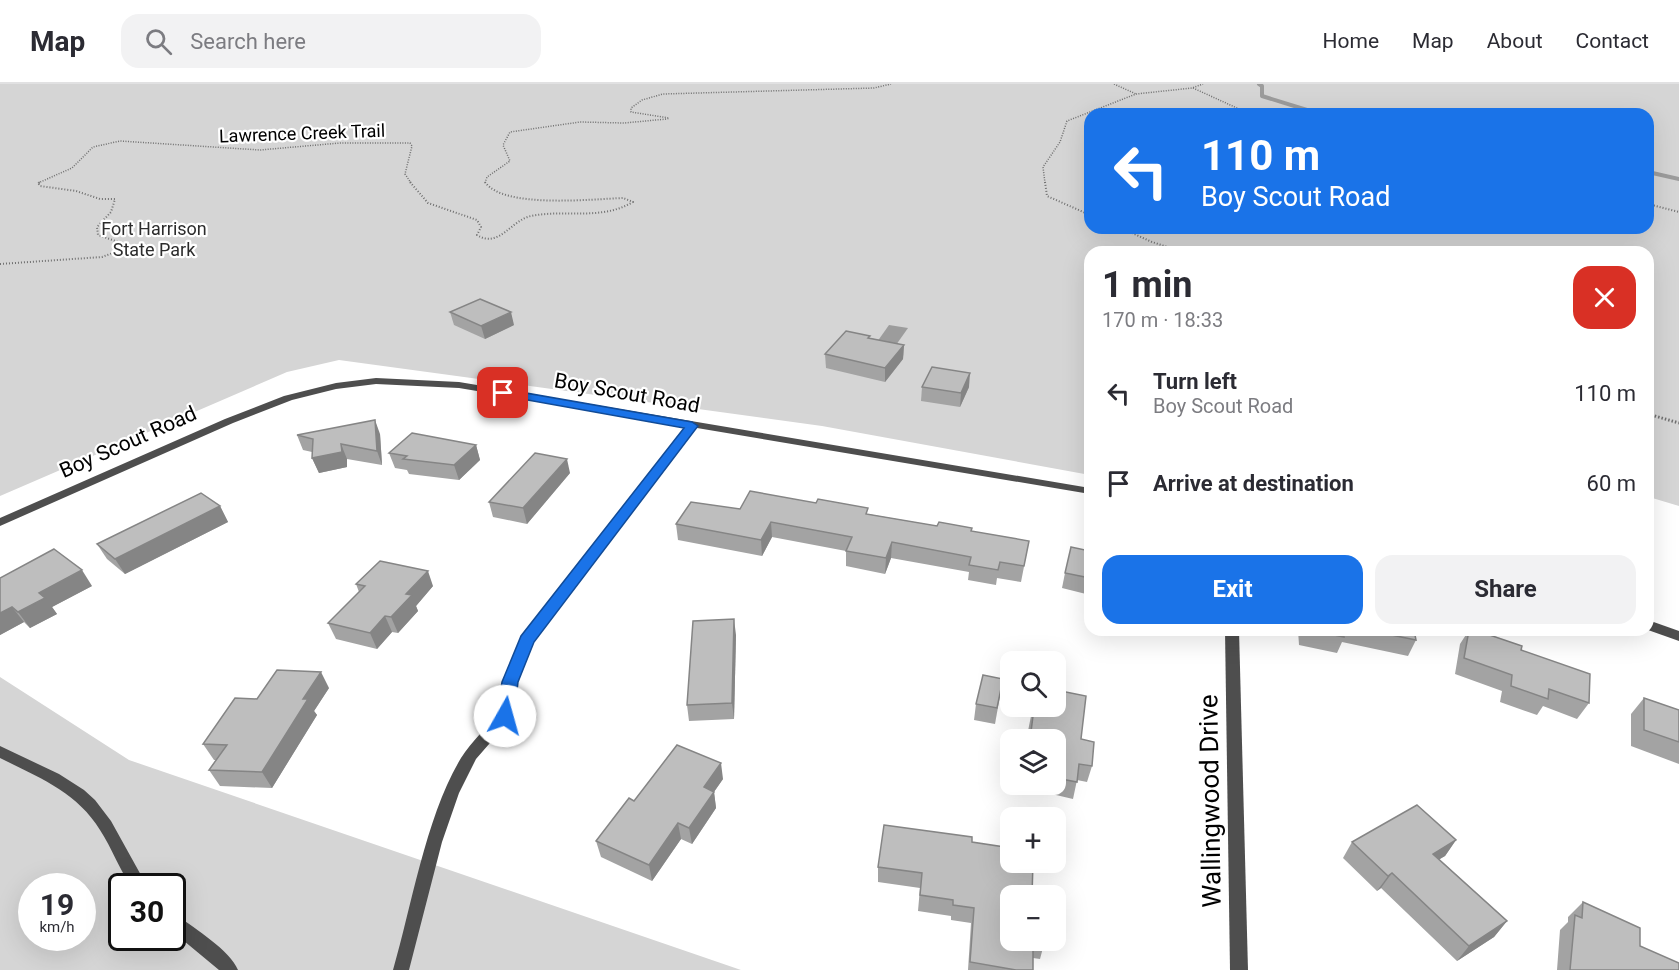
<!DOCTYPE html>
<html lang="en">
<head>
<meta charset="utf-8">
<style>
  body { margin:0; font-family:Roboto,sans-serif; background:#f2f2f3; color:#2b2b33; height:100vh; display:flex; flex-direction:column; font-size:22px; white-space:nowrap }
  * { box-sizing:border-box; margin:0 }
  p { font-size:20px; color:#7c7c81 }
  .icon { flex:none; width:33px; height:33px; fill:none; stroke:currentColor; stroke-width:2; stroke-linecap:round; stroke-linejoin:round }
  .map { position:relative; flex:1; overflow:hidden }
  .panel { position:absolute; left:1084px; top:162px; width:570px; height:390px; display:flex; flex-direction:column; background:#fff; border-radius:18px; box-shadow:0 6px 24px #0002 }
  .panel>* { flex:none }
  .top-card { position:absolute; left:1084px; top:24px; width:570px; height:126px; border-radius:18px; box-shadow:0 6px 24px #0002; background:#1a73e8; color:#fff; overflow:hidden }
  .controls { position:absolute; left:1000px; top:567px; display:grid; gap:12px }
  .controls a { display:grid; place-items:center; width:66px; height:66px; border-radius:12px; background:#fff; box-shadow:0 6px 24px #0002; font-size:30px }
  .speed { position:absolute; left:18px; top:789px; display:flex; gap:12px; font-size:30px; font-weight:700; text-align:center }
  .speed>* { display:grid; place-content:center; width:78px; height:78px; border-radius:50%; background:#fff; box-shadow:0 6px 24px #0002; line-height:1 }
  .speed small { font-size:15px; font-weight:400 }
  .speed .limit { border:3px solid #111; border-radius:9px; background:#fff; color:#111 }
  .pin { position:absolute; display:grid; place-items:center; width:51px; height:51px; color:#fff; margin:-26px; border-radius:12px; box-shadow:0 3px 9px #0006 }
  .me { position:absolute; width:66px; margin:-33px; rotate:7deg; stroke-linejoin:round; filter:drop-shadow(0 0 4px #0008) }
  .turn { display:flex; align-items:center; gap:21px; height:126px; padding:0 18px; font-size:27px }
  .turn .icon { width:78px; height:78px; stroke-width:2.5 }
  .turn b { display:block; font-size:42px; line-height:51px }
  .round { display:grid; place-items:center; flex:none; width:63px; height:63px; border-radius:18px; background:#f2f2f3 }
  .overview { display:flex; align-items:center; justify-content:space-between; height:102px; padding:0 18px }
  h1 { font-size:36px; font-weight:700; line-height:45px }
  .button { display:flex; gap:12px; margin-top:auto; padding:12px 18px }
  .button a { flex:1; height:69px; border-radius:18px; background:#1a73e8; color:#fff; font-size:24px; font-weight:700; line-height:69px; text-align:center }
  .button a+a { background:#f2f2f3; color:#2b2b33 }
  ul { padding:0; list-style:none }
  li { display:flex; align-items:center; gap:18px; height:90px; padding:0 18px }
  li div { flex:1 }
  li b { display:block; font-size:22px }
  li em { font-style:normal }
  header { display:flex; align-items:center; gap:36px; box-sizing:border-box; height:84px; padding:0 30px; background:#fff; border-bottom:2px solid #e1e1e2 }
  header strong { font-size:28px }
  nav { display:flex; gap:33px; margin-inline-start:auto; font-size:21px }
  .search { width:420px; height:54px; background:#f2f2f3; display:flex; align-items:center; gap:15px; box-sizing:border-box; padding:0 21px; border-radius:18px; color:#7c7c81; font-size:22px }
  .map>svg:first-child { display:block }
  .green { fill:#d5d5d5; fill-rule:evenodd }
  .water { fill:#9c9c9c }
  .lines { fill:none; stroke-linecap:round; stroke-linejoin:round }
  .stream { stroke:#9c9c9c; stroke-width:4 }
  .path-far2 { stroke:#707070; stroke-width:1.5; stroke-dasharray:1 1.5; stroke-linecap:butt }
  .path-far1 { stroke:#707070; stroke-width:2; stroke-dasharray:1 2; stroke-linecap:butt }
  .path { stroke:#707070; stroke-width:3; stroke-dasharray:1.5 2; stroke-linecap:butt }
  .service { fill:#4e4e4e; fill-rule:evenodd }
  .minor { fill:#4e4e4e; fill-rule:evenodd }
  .tertiary { fill:#4e4e4e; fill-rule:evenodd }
  .wall { fill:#a3a3a3 }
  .shaded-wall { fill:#858585 }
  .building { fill:#bebebe; stroke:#858585; stroke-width:1.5 }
  .route { fill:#1a73e8; stroke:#114b97; stroke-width:1.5 }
  .labels { text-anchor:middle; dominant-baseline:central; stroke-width:4.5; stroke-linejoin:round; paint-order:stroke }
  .far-street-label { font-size:18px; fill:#000; stroke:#fff }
  .far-park-label { font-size:18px; fill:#2c2c2c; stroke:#fff }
  .street-label { font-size:21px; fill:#000; stroke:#fff }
  .near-street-label { font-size:26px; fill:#000; stroke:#fff }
</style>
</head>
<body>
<header>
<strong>Map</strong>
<div class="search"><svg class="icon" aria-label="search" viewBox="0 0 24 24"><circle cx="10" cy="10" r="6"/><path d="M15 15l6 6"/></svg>Search here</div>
<nav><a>Home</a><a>Map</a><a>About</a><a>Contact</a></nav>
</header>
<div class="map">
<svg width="1679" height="886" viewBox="0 0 1679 886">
  <rect width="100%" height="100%" fill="#fff"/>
  <g class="green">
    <path d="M0,0H1679V422L1649,413L1648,168H1090V391L822,342L339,276L287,288L0,412ZM1090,30H1648V144H1090Z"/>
    <path d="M0,593L129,676L741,886H0ZM32,802H82V854H32ZM122,802H172V854H122Z"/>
  </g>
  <polygon class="water" points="889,241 908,244 896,261 877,258"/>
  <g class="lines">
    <g class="stream">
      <polyline points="1259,0 1262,2 1262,12 1320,30"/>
      <polyline points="1648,88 1679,95"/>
    </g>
    <g class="path-far2">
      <polyline points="1114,0 1136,10"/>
      <polyline points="1193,4 1250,30"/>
      <polyline points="38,99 72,84 93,63 120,57 260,66 340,59 410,59 412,62 405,90 411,99"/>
      <polyline points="485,99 487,93 510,77 503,61 510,48 580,38 624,39 667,35 669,34 631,28 631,24 642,16 663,10 874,4 891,0"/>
      <polyline points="1045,99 1043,83 1060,58 1067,37 1136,10 1192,4 1203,0"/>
    </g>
    <g class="path-far1">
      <path d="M410,98L428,119L477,136L481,143L477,151C499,165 511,136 531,132C565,125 601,137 633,118L623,114C593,115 503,125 485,98"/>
      <polyline points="1045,98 1047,112 1090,131"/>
      <polyline points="1648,120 1679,128"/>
      <polyline points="1121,144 1152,158 1183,168"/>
      <polyline points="0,180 102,173 126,164 127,161 98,151 97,143 111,128 115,115 100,115 76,107 40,102 38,99 41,98"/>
    </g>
    <polyline class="path" points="1648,330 1679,339"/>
    <g class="service">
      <path d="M505,627L510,628L512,632L510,636L476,675L459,709L442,758L409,886H393C412,821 426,732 461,674C472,657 487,643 500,628Z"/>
      <path d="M0,662L59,690L84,706L95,716L111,737L147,802H131C119,785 112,764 100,746C77,708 38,693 0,674Z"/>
      <path d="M172,830L178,832C195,845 230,866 238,886H219L172,847Z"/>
    </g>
    <g class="minor">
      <polygon points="692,339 697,342 696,344 533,558 517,598 512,632 510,636 505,638 500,636 498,632 503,598 522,552 688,340"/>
      <polygon points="1225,546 1239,546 1248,886 1230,886"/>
    </g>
    <g class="tertiary">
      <polygon points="376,294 459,298 1090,404 1090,410 459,304 376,300 336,305 292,316 233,339 0,442 0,434 225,335 284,312 336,299"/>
      <polygon points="1648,536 1679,547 1679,557 1648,546"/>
    </g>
  </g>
  <g class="wall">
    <polygon points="450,228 514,241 485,255 454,241"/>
    <polygon points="870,254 904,261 903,275 885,298 826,284 825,270"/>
    <polygon points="922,303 969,303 960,323 921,317"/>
    <polygon points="380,350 382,381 347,375 347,383 319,389 312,374 312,368 303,366 297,351"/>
    <polygon points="476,361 480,376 459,396 409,390 407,386 395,384 389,369"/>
    <polygon points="570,389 527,440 493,433 489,418"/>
    <polygon points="220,422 228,438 125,490 107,475 97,460"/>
    <polygon points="740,425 868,430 937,442 971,447 1029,457 1021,498 997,494 996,501 968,496 969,488 891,474 885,490 846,482 846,467 772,453 762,472 678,456 676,440"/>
    <polygon points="1090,467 1090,511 1062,504 1065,489"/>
    <polygon points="0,494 92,502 52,523 57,530 30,544 24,538 0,551"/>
    <polygon points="356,500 433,502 416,522 418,527 398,549 392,548 377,565 336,555 328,539 359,508"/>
    <polygon points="1298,546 1414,546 1416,556 1408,572 1342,558 1337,569 1299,561"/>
    <polygon points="1469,546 1475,546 1521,566 1589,619 1577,635 1543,622 1537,631 1500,618 1502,607 1455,590 1460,560"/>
    <polygon points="736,551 734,635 689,637 687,621"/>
    <polygon points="1003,595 995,640 974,636 976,620"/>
    <polygon points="329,604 314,627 317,631 272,704 220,702 209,686 216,676 214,676 203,660 257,615"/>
    <polygon points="1644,614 1679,626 1679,680 1631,662 1631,630"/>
    <polygon points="1033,622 1081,655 1092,682 1087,698 1077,696 1073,715 1022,703 1022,700 1056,700 1056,656 1029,656 1030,648 1028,647"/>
    <polygon points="723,695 714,708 716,724 692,760 681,755 652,797 601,773 596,757 634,717"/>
    <polygon points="1456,756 1445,772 1439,775 1507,837 1494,853 1457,877 1381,804 1377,807 1343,774 1352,758"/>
    <polygon points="972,758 1011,812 1044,860 1040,875 1033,874 1033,886 968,886 971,839 951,836 951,832 918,827 920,804 878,798 878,783"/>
    <polygon points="1583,818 1640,862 1679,886 1557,886 1560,846 1568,838 1568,833"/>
  </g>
  <g class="shaded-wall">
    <polygon points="511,228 514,241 485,255 481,242"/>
    <polygon points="904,261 903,275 885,298 885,284"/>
    <polygon points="970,289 969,303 960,323 961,309"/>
    <polygon points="375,336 380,350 382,381 377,367"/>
    <polygon points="341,360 347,375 347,383 319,389 312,374"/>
    <polygon points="476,361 480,376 459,396 454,381"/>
    <polygon points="567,375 570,389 527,440 523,424"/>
    <polygon points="220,422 228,438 125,490 115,475"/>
    <polygon points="771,438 772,453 762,472 761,456"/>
    <polygon points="892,458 891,474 885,490 886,474"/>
    <polygon points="82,486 92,502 52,523 57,530 30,544 18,528 39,509"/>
    <polygon points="428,487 433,502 416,522 418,527 398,549 391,533 406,510"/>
    <polygon points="12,523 24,538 0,551 0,529"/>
    <polygon points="385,532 392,548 377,565 370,549"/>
    <polygon points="734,535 736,551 734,635 732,619"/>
    <polygon points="321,588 329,604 314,627 317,631 272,704 262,688 303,615"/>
    <polygon points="721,679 723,695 706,719 704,703"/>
    <polygon points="714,708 716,724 692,760 689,744"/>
    <polygon points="678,739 681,755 652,797 649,781"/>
    <polygon points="1456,756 1445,772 1422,786 1433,770"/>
    <polygon points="1392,789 1381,804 1377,807 1388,792"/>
    <polygon points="1507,837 1494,853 1457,877 1469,862"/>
  </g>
  <g class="building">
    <polygon points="480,215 511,228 481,242 450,228"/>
    <polygon points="846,247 870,252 868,254 904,261 885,284 825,270"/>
    <polygon points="932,283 970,289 961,309 922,303"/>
    <polygon points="375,336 377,367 341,360 342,368 312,374 313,355 297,351"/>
    <polygon points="412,349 476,361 454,381 403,375 407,372 389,369"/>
    <polygon points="535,369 567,375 523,424 489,418"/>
    <polygon points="750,407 816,419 818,415 868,424 866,430 937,442 939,438 972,444 971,447 1029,457 1024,482 1000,478 998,486 969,481 971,473 892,458 886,474 846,467 852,453 771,438 761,456 676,440 691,418 740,425"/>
    <polygon points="201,409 220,422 115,475 97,460"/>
    <polygon points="1071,463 1090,467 1090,494 1065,489"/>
    <polygon points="54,465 82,486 39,509 45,514 18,528 12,523 0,529 0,494"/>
    <polygon points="380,477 428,487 406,510 412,511 391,533 385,532 370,549 328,539 365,502 356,500"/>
    <polygon points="734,535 732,619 687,621 693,537"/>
    <polygon points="1310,546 1343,546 1344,553"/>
    <polygon points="1367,546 1414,546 1416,556"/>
    <polygon points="1469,546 1475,546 1522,562 1521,566 1590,590 1589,619 1549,605 1548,615 1511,602 1512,591 1464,574"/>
    <polygon points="277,586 321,588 303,615 308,615 262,688 209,686 227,661 203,660 235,614 257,615"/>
    <polygon points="983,591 1003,595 997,624 976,620"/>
    <polygon points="1056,606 1086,612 1081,655 1094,658 1092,682 1079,680 1077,698 1056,694 1056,656 1030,656 1033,632 1031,631 1033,622 1056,622"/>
    <polygon points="1644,614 1679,626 1679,658 1644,646"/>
    <polygon points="677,661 721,679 704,703 714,708 689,744 678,739 649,781 596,757 629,714 634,717"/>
    <polygon points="1417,721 1456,756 1433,770 1507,837 1469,862 1392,789 1388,792 1352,758"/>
    <polygon points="884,741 972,753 972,758 1011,764 1011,778 1033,778 1032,812 1011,812 1011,856 1044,856 1044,860 1033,858 1033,886 1016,886 970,878 974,824 953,821 953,816 920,811 922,789 878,783"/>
    <polygon points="1583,818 1640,844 1640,862 1679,879 1679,886 1570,886 1575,831 1582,834"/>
  </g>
  <polygon class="route" points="503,305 692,338 698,342 534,558 518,598 514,632 511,637 505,638 499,637 497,632 502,598 521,552 684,344 499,311 499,306"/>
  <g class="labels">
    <g class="far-street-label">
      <text transform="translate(302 49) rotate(-2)">Lawrence Creek Trail</text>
    </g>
    <g class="far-park-label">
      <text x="154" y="144">Fort Harrison<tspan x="154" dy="21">State Park</tspan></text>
    </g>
    <g class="street-label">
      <text transform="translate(627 309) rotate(10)">Boy Scout Road</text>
      <text transform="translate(128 358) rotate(-24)">Boy Scout Road</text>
    </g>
    <g class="near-street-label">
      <text transform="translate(1210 717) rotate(-91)">Wallingwood Drive</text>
    </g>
  </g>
</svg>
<div class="controls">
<a><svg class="icon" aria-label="search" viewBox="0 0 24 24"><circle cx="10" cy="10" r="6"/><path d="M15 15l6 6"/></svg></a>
<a><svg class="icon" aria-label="layers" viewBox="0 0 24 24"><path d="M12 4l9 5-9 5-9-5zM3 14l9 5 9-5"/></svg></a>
<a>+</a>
<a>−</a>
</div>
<div class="speed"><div>19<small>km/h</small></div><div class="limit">30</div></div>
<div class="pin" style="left:503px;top:309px;background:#d93025"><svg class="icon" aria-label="arrive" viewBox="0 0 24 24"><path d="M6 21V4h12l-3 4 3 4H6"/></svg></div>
<svg class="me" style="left:505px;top:632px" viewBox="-20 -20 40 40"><circle r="19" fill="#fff"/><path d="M0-13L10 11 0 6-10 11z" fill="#1a73e8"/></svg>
<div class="top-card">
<div class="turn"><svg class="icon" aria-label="left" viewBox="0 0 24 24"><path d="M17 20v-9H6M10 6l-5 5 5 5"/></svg><div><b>110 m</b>Boy Scout Road</div></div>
</div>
<section class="panel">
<div class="overview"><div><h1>1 min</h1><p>170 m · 18:33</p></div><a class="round" style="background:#d93025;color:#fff"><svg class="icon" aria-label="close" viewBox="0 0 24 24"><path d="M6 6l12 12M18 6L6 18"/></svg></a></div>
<ul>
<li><svg class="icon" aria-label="left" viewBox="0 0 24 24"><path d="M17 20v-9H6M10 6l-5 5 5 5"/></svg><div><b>Turn left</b><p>Boy Scout Road</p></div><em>110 m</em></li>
<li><svg class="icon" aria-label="arrive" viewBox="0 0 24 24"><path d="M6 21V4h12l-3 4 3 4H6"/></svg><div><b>Arrive at destination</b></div><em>60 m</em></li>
</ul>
<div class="button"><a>Exit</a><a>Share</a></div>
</section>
</div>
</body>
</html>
